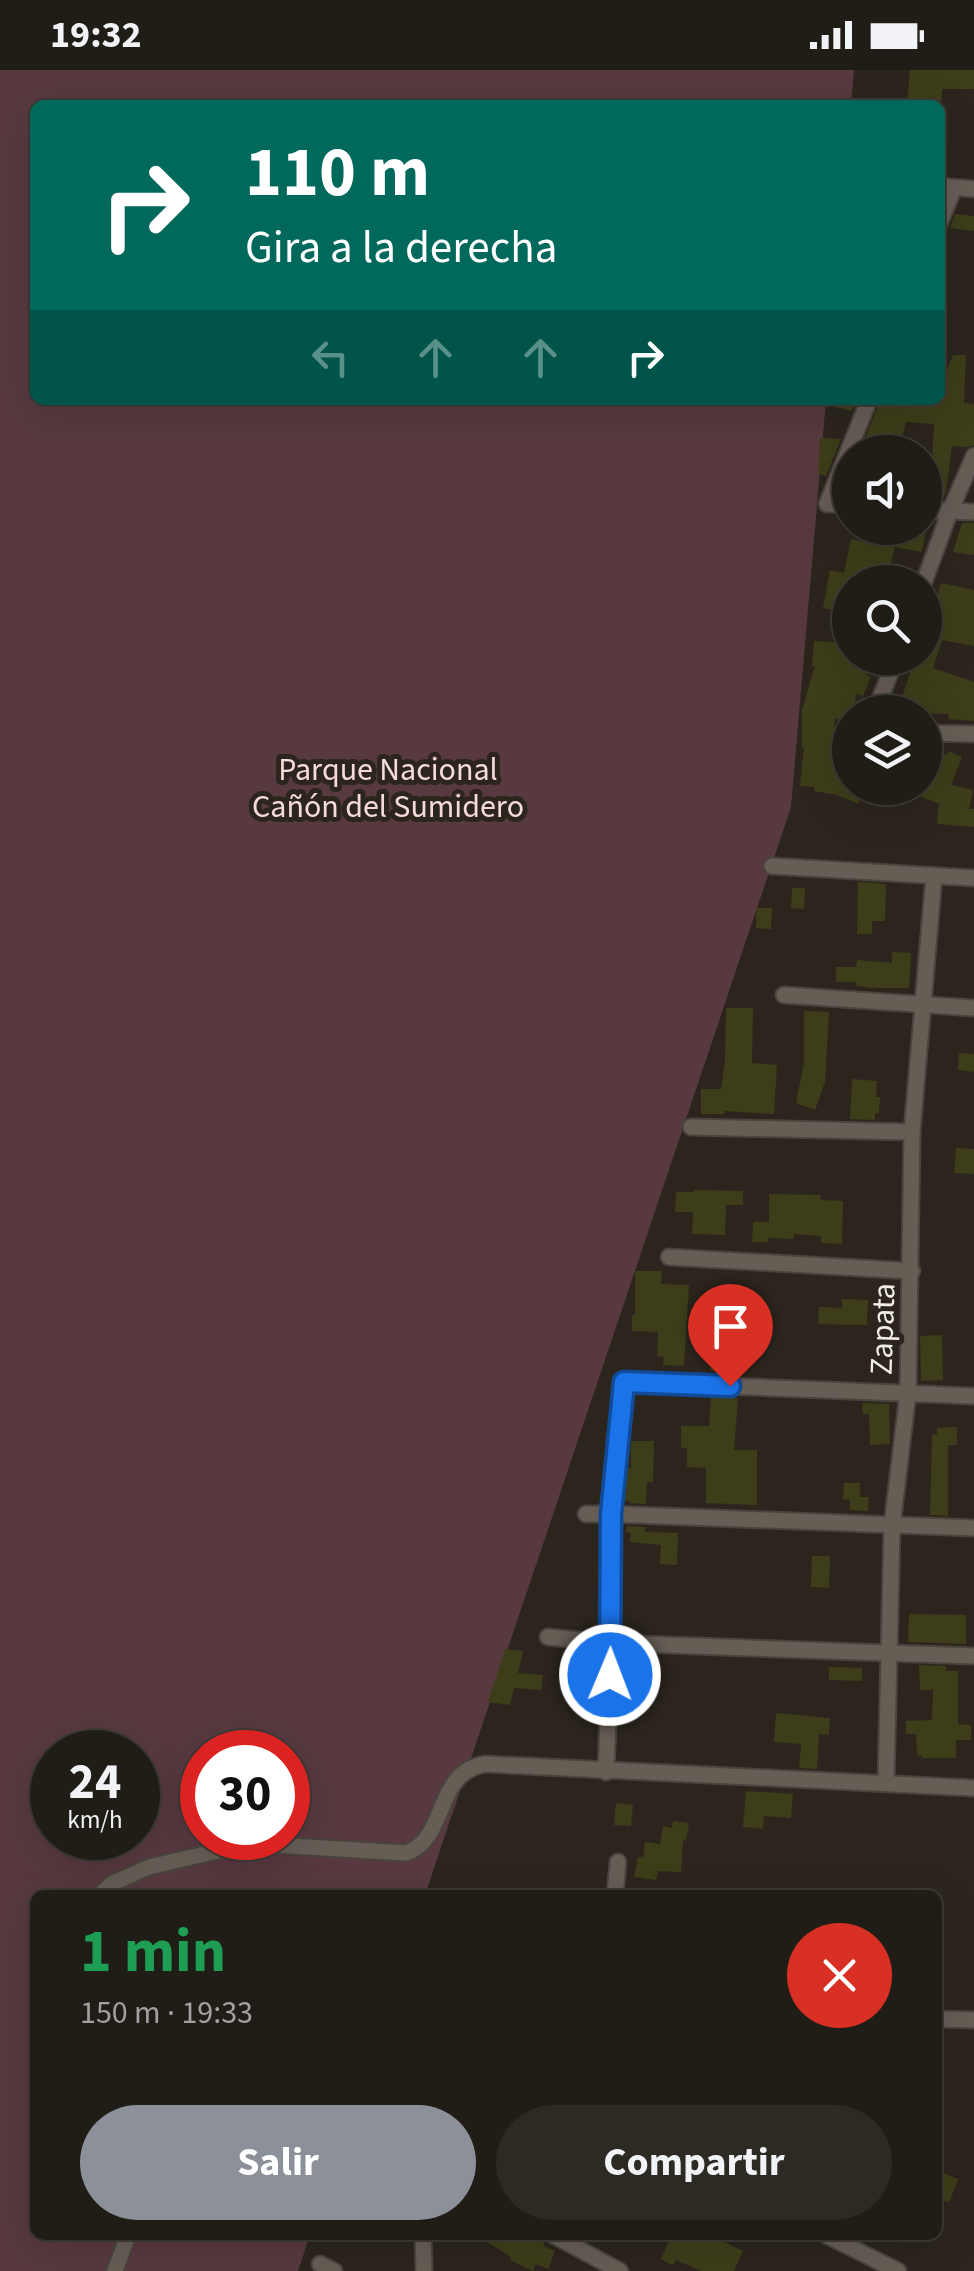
<!DOCTYPE html>
<html lang="es">
<head>
<meta charset="utf-8">
<style>
  body { margin:0; font-family:"Source Sans 3",sans-serif; background:#2d2923; color:#f1f3f6; height:100vh; display:flex; flex-direction:column; font-size:38px; white-space:nowrap }
  * { box-sizing:border-box; margin:0 }
  p { font-size:32px; color:#a2a1a1 }
  .icon { flex:none; width:55px; height:55px; fill:none; stroke:currentColor; stroke-width:2; stroke-linecap:round; stroke-linejoin:round }
  .map { position:relative; flex:1; overflow:hidden }
  .panel { position:absolute; left:30px; top:1820px; width:912px; height:350px; display:flex; flex-direction:column; background:#201c16; border-radius:15px; box-shadow:0 10px 40px #0002,0 0 0 2px #3d3a35 }
  .panel>* { flex:none }
  .guide { position:absolute; left:30px; top:30px; width:915px; height:305px; border-radius:15px; box-shadow:0 10px 40px #0002,0 0 0 2px #3d3a35; background:#00695c; color:#fff; overflow:hidden }
  .fabs { position:absolute; left:832px; top:365px; display:grid; gap:20px }
  .fabs a { display:grid; place-items:center; width:110px; height:110px; border-radius:50%; background:#201c16; box-shadow:0 10px 40px #0002,0 0 0 2px #3d3a35; font-size:50px }
  .speed { position:absolute; left:30px; top:1660px; display:flex; gap:20px; font-size:50px; font-weight:700; text-align:center }
  .speed>* { display:grid; place-content:center; width:130px; height:130px; border-radius:50%; background:#201c16; box-shadow:0 10px 40px #0002,0 0 0 2px #3d3a35; line-height:1 }
  .speed small { font-size:25px; font-weight:400 }
  .speed .limit { border:15px solid #d22; background:#fff; color:#111 }
  .pin { position:absolute; display:grid; place-items:center; width:85px; height:85px; color:#fff; margin:-102px -42px; border-radius:50% 50% 50% 0; rotate:-45deg; box-shadow:0 0 10px #0007 }
  .pin .icon { rotate:45deg }
  .me { position:absolute; width:110px; margin:-55px; rotate:1deg; stroke-linejoin:round; filter:drop-shadow(0 0 8px #0008) }
  .turn { display:flex; align-items:center; gap:35px; height:210px; padding:0 50px; font-size:45px }
  .turn .icon { width:130px; height:130px; stroke-width:2.5 }
  .turn b { display:block; font-size:70px; line-height:85px }
  .lanes { display:flex; align-items:center; height:95px; padding:0 50px; background:#0003; justify-content:center; gap:50px; direction:ltr }
  .lanes .off { opacity:.35 }
  .round { display:grid; place-items:center; flex:none; width:105px; height:105px; border-radius:52px; background:#2d2923 }
  .summary { display:flex; align-items:center; justify-content:space-between; height:170px; padding:0 50px }
  h1 { font-size:60px; font-weight:700; line-height:75px; color:#1e9e55 }
  .action { display:flex; gap:20px; margin-top:auto; padding:20px 50px }
  .action a { flex:1; height:115px; border-radius:60px; background:#8c9099; color:#fff; font-size:40px; font-weight:700; line-height:115px; text-align:center }
  .action a+a { background:#2d2923; color:#f1f3f6 }
  .status { display:flex; justify-content:space-between; align-items:center; height:70px; padding:0 50px; background:#201c16; direction:ltr }
  .status svg { height:28px; fill:currentColor }
  .map>svg:first-child { display:block }
  .green { fill:#583940; fill-rule:evenodd }
  .building { fill:#3e3d1a }
  .lines { fill:none; stroke-linecap:round; stroke-linejoin:round }
  .minor-casing { stroke:#49443d; stroke-width:19 }
  .minor { stroke:#665e55; stroke-width:15 }
  .route-casing { stroke:#114b97; stroke-width:25 }
  .route { stroke:#1a73e8; stroke-width:18 }
  .labels { text-anchor:middle; dominant-baseline:central; stroke-width:10; stroke-linejoin:round; paint-order:stroke }
  .park-label { font-size:32px; fill:#f7dadf; stroke:#2b251d }
  .street-label { font-size:32px; fill:#f1ede7; stroke:#2b251d }
</style>
</head>
<body>
<div class="status"><b>19:32</b><svg viewBox="0 0 49 12"><path d="M0 12V9h3v3zM5 12V6h3v6zM10 12V3h3v9zM15 12V0h3v12zM26 1h20v11H26zM47 4h2v5h-2z"/></svg></div>
<div class="map">
<svg width="974" height="2201" viewBox="0 0 974 2201">
  <rect width="100%" height="100%" fill="#2b251d"/>
  <path class="green" d="M0,0H854L851,35H35V330H826L791,737L425,1825H35V2165H310L298,2201H0ZM52,1682H138V1768H52ZM202,1682H288V1768H202Z"/>
  <g class="building">
    <polygon points="910,0 974,0 974,19 942,19 941,35 907,35"/>
    <polygon points="955,144 974,146 974,161 950,158"/>
    <polygon points="953,285 966,285 964,333 974,334 974,375 967,377 952,376 946,422 943,429 925,429 925,389 932,392 934,354 906,352 898,382 860,382 880,330 940,330 940,317"/>
    <polygon points="830,330 857,330 852,341 830,336"/>
    <polygon points="820,368 841,369 826,406 818,404"/>
    <polygon points="962,453 974,453 974,485 953,482"/>
    <polygon points="881,458 926,458 922,482 895,477 886,512 850,512 850,542 823,538 830,500 844,503 851,469 878,475"/>
    <polygon points="941,513 974,520 974,576 942,570 933,598 974,612 974,651 948,649 949,644 897,642 910,603 907,601 911,588 925,588 925,562 928,562"/>
    <polygon points="814,571 850,573 850,588 868,588 867,605 871,607 863,626 856,624 854,642 850,642 850,649 835,649 834,673 850,678 850,718 865,718 858,734 837,725 814,721 814,717 800,716 804,677 802,677 802,640 815,596 812,596"/>
    <polygon points="925,676 947,685 949,681 962,687 951,715 973,720 969,739 974,739 974,757 937,754 939,734 898,718 925,718"/>
    <polygon points="858,812 886,814 885,851 872,851 872,864 857,864"/>
    <polygon points="792,818 805,818 804,839 791,838"/>
    <polygon points="756,838 772,838 771,859 756,858"/>
    <polygon points="892,882 911,883 909,918 873,918 857,916 855,912 836,912 836,897 856,897 857,890 892,893"/>
    <polygon points="726,938 753,938 752,993 777,995 774,1044 724,1041 724,1044 701,1044 701,1019 721,1019 725,990"/>
    <polygon points="804,941 829,942 825,1012 815,1040 796,1033 804,993"/>
    <polygon points="959,983 974,984 974,1002 958,1000"/>
    <polygon points="852,1009 877,1011 876,1027 880,1027 879,1043 875,1043 875,1050 850,1049"/>
    <polygon points="956,1078 974,1079 974,1104 954,1103"/>
    <polygon points="694,1120 743,1121 743,1135 726,1135 725,1165 692,1164 693,1142 675,1142 676,1122 694,1122"/>
    <polygon points="769,1124 821,1125 820,1130 843,1131 842,1174 821,1173 821,1166 794,1164 794,1169 768,1168 768,1172 752,1172 753,1152 769,1152"/>
    <polygon points="635,1201 662,1201 661,1214 689,1215 684,1296 663,1295 664,1287 657,1286 658,1262 632,1261 632,1245 635,1245"/>
    <polygon points="842,1229 868,1230 867,1255 818,1254 819,1237 842,1238"/>
    <polygon points="942,1265 943,1310 921,1311 920,1266"/>
    <polygon points="711,1279 738,1280 737,1302 710,1301"/>
    <polygon points="711,1327 738,1328 734,1380 757,1380 757,1435 706,1433 706,1398 687,1397 687,1378 681,1378 681,1356 709,1356"/>
    <polygon points="862,1333 889,1334 890,1374 870,1375 869,1344 863,1344"/>
    <polygon points="957,1357 957,1375 948,1375 948,1446 930,1445 932,1364 937,1365 937,1358"/>
    <polygon points="631,1371 654,1371 653,1412 647,1412 646,1434 629,1433 630,1431 625,1431 627,1398 631,1398"/>
    <polygon points="844,1413 860,1413 860,1427 869,1427 868,1441 850,1440 850,1430 843,1429"/>
    <polygon points="627,1456 645,1457 645,1462 678,1463 677,1495 660,1494 661,1475 630,1472 631,1463 626,1462"/>
    <polygon points="812,1486 830,1486 829,1518 811,1517"/>
    <polygon points="909,1544 966,1545 966,1574 908,1572"/>
    <polygon points="505,1579 523,1581 518,1603 543,1605 541,1620 514,1618 510,1635 488,1632"/>
    <polygon points="919,1595 946,1596 946,1601 958,1601 958,1654 971,1655 971,1670 956,1670 956,1688 922,1688 922,1685 917,1686 916,1664 906,1664 906,1651 932,1650 933,1620 920,1620"/>
    <polygon points="829,1597 862,1598 862,1611 829,1610"/>
    <polygon points="575,1612 595,1612 594,1625 574,1625"/>
    <polygon points="776,1643 830,1648 829,1665 819,1664 817,1699 799,1698 801,1674 774,1672"/>
    <polygon points="746,1721 793,1724 791,1748 764,1746 763,1759 743,1757"/>
    <polygon points="616,1733 633,1735 631,1756 614,1755"/>
    <polygon points="673,1751 689,1753 686,1771 683,1770 681,1802 658,1801 656,1810 634,1807 638,1787 643,1788 645,1772 660,1774 663,1756 672,1758"/>
    <polygon points="941,2102 958,2109 949,2133 938,2128 938,2112"/>
    <polygon points="476,2165 527,2165 545,2173 543,2176 555,2181 548,2199 536,2194 533,2201 510,2190 511,2187"/>
    <polygon points="672,2165 722,2165 720,2170 743,2181 734,2201 701,2201 676,2190 673,2195 661,2189"/>
  </g>
  <g class="lines">
    <g class="minor-casing">
      <g id="minor">
        <polyline points="940,116 974,119"/>
        <polyline points="940,152 954,118"/>
        <polyline points="850,435 827,434 869,330"/>
        <polyline points="925,440 974,442"/>
        <polyline points="924,512 950,441 974,386"/>
        <polyline points="875,642 896,588"/>
        <polyline points="925,663 974,664"/>
        <polyline points="772,796 974,808"/>
        <polyline points="784,925 974,938"/>
        <polyline points="691,1057 912,1062"/>
        <polyline points="669,1187 912,1201"/>
        <polyline points="586,1444 611,1444 974,1458"/>
        <polyline points="548,1567 611,1573 974,1586"/>
        <polyline points="606,1702 611,1573 611,1444 624,1312 974,1326"/>
        <polyline points="886,1713 892,1456 908,1323 912,1062 934,806"/>
        <path d="M100,1825L111,1814L149,1797L222,1780L258,1774L406,1783C449,1768 433,1703 485,1694L974,1718"/>
        <polyline points="615,1825 618,1792"/>
        <polyline points="938,1949 974,1950"/>
        <polyline points="423,2165 424,2201"/>
        <polyline points="553,2165 620,2201"/>
        <polyline points="826,2165 898,2201"/>
        <polyline points="320,2194 334,2201"/>
        <polyline points="115,2201 128,2165"/>
      </g>
    </g>
    <use href="#minor" class="minor"/>
  </g>
  <g class="lines">
    <g class="route-casing">
      <polyline id="route" points="610,1605 611,1444 624,1312 730,1316"/>
    </g>
    <use href="#route" class="route"/>
  </g>
  <g class="labels">
    <g class="park-label">
      <text x="388" y="700">Parque Nacional<tspan x="388" dy="37">Cañón del Sumidero</tspan></text>
    </g>
    <g class="street-label">
      <text transform="translate(883 1259) rotate(-88)">Zapata</text>
    </g>
  </g>
</svg>
<div class="fabs">
<a><svg class="icon" aria-label="sound" viewBox="0 0 24 24"><path d="M4 9h4l5-4v14l-5-4H4zM17 9q2 3 0 6"/></svg></a>
<a><svg class="icon" aria-label="search" viewBox="0 0 24 24"><circle cx="10" cy="10" r="6"/><path d="M15 15l6 6"/></svg></a>
<a><svg class="icon" aria-label="layers" viewBox="0 0 24 24"><path d="M12 4l9 5-9 5-9-5zM3 14l9 5 9-5"/></svg></a>
</div>
<div class="speed"><div>24<small>km/h</small></div><div class="limit">30</div></div>
<div class="pin" style="left:730px;top:1316px;background:#d93025"><svg class="icon" aria-label="arrive" viewBox="0 0 24 24"><path d="M6 21V4h12l-3 4 3 4H6"/></svg></div>
<svg class="me" style="left:610px;top:1605px" viewBox="-20 -20 40 40"><circle r="17" fill="#1a73e8" stroke="#fff" stroke-width="3"/><path d="M0-11L8 9 0 5-8 9z" fill="#fff"/></svg>
<div class="guide">
<div class="turn"><svg class="icon" aria-label="right" viewBox="0 0 24 24"><path d="M7 20v-9h11M14 6l5 5-5 5"/></svg><div><b>110 m</b>Gira a la derecha</div></div>
<div class="lanes"><svg class="icon off" aria-label="left" viewBox="0 0 24 24"><path d="M17 20v-9H6M10 6l-5 5 5 5"/></svg><svg class="icon off" aria-label="ahead" viewBox="0 0 24 24"><path d="M12 20V5M6 11l6-6 6 6"/></svg><svg class="icon off" aria-label="ahead" viewBox="0 0 24 24"><path d="M12 20V5M6 11l6-6 6 6"/></svg><svg class="icon" aria-label="right" viewBox="0 0 24 24"><path d="M7 20v-9h11M14 6l5 5-5 5"/></svg></div>
</div>
<section class="panel">
<div class="summary"><div><h1>1 min</h1><p>150 m · 19:33</p></div><a class="round" style="background:#d93025;color:#fff"><svg class="icon" aria-label="close" viewBox="0 0 24 24"><path d="M6 6l12 12M18 6L6 18"/></svg></a></div>
<div class="action"><a>Salir</a><a>Compartir</a></div>
</section>
</div>
</body>
</html>
